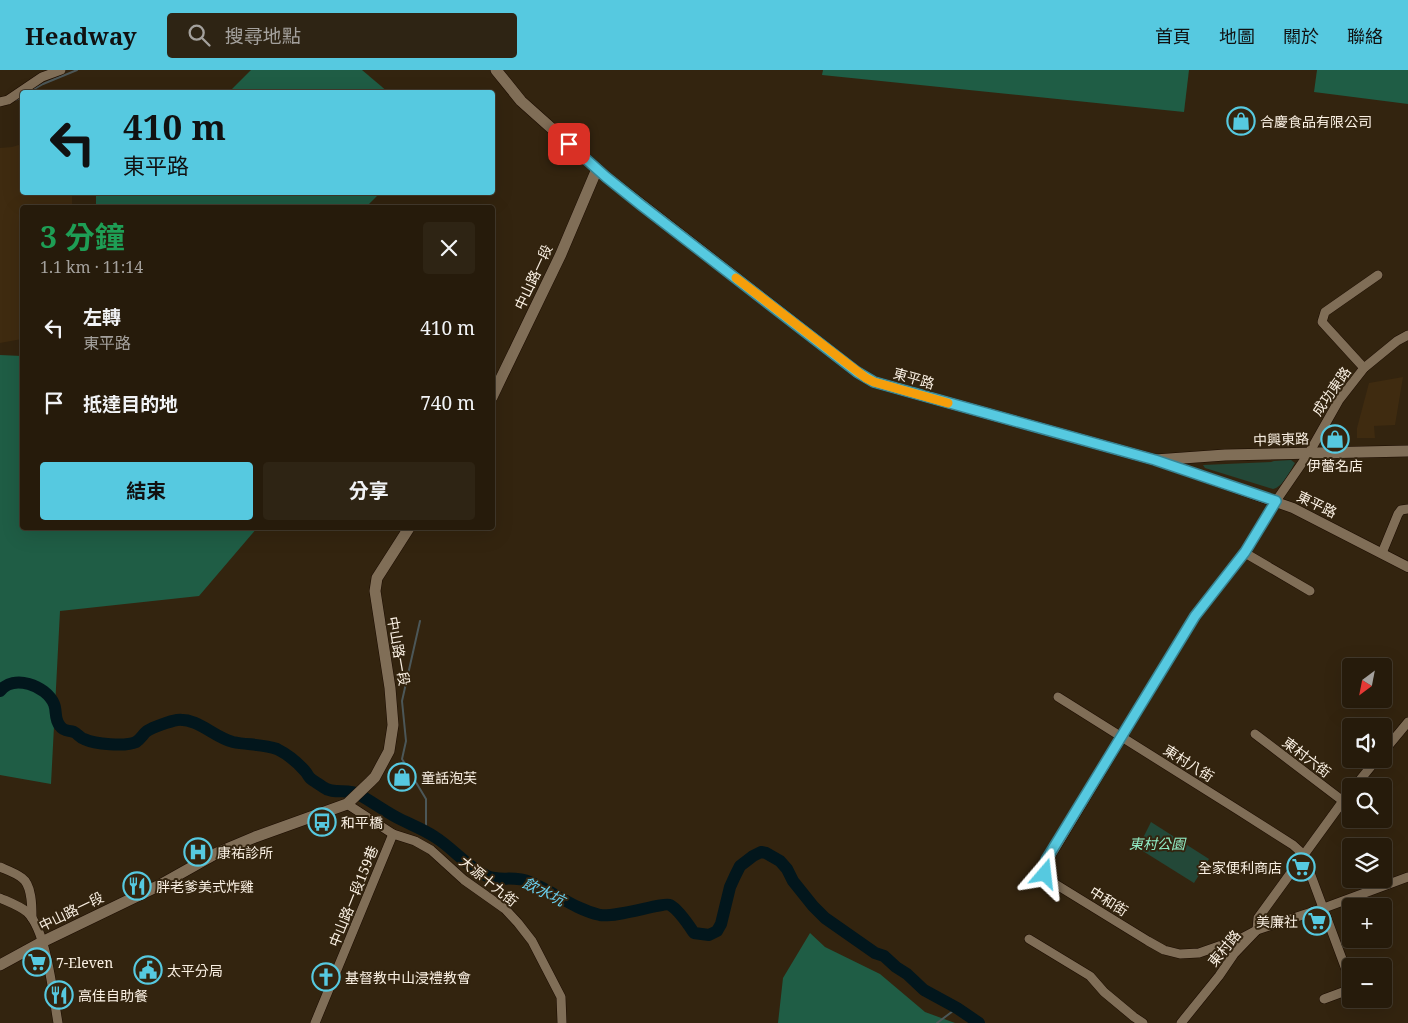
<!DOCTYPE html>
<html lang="zh-TW">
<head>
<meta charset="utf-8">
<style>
  body { margin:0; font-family:"Noto Serif","Noto Sans TC",serif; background:#2e2414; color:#f1f3f6; height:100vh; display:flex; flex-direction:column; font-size:19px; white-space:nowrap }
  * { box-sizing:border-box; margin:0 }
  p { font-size:16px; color:#a4a19d }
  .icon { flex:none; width:28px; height:28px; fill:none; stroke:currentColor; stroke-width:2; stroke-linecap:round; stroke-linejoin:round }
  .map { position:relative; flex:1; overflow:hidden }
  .drawer { position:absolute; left:20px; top:135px; width:475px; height:325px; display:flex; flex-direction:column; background:#261b0b; border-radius:5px; box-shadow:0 5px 20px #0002,0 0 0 1px #42392c }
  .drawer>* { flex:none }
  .banner { position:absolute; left:20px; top:20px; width:475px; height:105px; border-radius:5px; box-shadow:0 5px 20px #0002,0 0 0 1px #42392c; background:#56c9e0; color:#111; overflow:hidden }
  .needle { width:32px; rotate:212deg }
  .tools { position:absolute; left:1342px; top:588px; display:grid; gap:10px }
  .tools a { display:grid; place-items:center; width:50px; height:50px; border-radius:5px; background:#261b0b; box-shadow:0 5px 20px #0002,0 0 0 1px #42392c; font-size:25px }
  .pin { position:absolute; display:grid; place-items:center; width:42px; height:42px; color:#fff; margin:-21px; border-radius:10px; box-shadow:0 2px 8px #0006 }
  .me { position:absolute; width:55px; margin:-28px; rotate:17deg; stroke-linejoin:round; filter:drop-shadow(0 0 4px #0008) }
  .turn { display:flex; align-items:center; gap:18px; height:105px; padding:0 20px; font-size:22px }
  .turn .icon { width:65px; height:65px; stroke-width:2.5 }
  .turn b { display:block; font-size:35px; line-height:42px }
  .round { display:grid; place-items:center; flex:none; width:52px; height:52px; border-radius:5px; background:#2e2414 }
  .head { display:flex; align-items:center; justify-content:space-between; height:85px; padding:0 20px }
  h1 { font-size:30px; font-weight:700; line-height:38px; color:#1e9e55 }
  .cta { display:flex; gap:10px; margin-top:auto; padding:10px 20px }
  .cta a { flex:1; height:58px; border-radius:5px; background:#56c9e0; color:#111; font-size:20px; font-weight:700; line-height:58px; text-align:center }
  .cta a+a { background:#2e2414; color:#f1f3f6 }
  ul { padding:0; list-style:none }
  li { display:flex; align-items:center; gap:15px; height:75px; padding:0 20px }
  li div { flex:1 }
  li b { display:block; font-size:19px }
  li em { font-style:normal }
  header { display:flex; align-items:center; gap:30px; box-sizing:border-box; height:70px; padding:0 25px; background:#56c9e0; color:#111 }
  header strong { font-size:24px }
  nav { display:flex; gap:28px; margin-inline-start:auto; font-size:18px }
  .search { width:350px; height:45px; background:#2e2414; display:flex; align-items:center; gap:12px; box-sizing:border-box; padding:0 18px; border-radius:5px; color:#a4a19d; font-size:19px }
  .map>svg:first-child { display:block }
  .built { fill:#3f2b10 }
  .green { fill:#234838 }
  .forest { fill:#1f5d45 }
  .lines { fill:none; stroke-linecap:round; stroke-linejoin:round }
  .stream { stroke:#4c5758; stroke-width:2 }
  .river { stroke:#02161c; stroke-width:12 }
  .minor-casing { stroke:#1b0c00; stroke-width:10 }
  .tertiary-casing { stroke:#1b0c00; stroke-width:11 }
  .secondary-casing { stroke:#1b0c00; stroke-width:12 }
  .minor { stroke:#806e57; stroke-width:9 }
  .tertiary { stroke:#806e57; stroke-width:10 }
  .secondary { stroke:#806e57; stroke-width:11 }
  .route-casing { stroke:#388392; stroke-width:12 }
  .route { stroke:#56c9e0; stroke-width:9 }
  .slow { stroke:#f59e0b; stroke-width:9 }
  .labels { text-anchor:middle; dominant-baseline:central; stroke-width:4; stroke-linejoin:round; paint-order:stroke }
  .poi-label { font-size:14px; fill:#faf0e3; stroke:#33240f; text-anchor:start }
  .street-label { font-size:14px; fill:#faf0e3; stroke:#33240f }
  .park-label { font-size:14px; font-style:italic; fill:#92edc5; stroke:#33240f }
  .water-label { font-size:15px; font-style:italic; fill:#69d0ef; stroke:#33240f }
</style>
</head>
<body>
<header>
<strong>Headway</strong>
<div class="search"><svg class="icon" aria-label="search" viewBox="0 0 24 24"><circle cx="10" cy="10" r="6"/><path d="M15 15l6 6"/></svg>搜尋地點</div>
<nav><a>首頁</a><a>地圖</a><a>關於</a><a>聯絡</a></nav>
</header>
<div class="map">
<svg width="1408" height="953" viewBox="0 0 1408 953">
  <rect width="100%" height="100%" fill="#33240f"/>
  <g class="built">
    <polygon points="22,74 22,122 72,123 72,137 22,138 22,269 0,273 0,78 12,77"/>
    <polygon points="1403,307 1395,355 1374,356 1375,368 1357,368 1357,358 1369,313"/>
  </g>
  <g class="green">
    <path d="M1291,390L1295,393C1290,401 1283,417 1273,419L1205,398L1203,395L1271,392L1274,391Z"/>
    <polygon points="1151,752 1209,789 1194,813 1138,778"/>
  </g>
  <g class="forest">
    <polygon points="251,0 362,0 388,22 229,22"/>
    <polygon points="823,0 1189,0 1184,42 822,5"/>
    <polygon points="1317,0 1408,0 1408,34 1314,22"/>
    <polygon points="96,123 96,122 380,123 365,138 96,137"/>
    <polygon points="0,285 22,286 22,458 257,458 199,526 60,541 51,714 0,705"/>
    <polygon points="810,863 825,877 880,904 925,942 955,953 778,953 783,908"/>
  </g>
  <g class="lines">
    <g class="stream">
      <polyline points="29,22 43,14 77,0"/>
      <polyline points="15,30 22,27"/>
      <polyline points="420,551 402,631 406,671 402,689 426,729 426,762"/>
      <polyline points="937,953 957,938"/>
    </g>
    <path class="river" d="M0,621C13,604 46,615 54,634C57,641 54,649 60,656C64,662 68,660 74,662C78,664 80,668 84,669C95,674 125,677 136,672C141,669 143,664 147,661C153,657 171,651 177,650C199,648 213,667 233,672C247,675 263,674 277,679C287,684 298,693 305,701C307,703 308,706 310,708C313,711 319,714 323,717C333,725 348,718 358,724C371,731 383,740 396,747C409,754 423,759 435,767C454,779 467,797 487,806C500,812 514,805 530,812C554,822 574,839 600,845C615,848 664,832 670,835C679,840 688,854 694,863L709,865L717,861L721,854L730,817L735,806L740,796L753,786L761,782L766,783L780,791L787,799L793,811L813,836L825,848L875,883L884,886L896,897L907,904L924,920L957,938L979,953"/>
    <g class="minor-casing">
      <g id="minor">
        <polyline points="0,32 8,30 42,7 61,0"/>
        <polyline points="1408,265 1397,271 1364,298 1339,330 1309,383 1276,431 1245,483 1227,504 1189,556 1044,797 1045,804 1052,812 1148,871 1164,880 1180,884 1199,883 1242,868 1257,860 1324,838 1408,807"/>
        <polyline points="1364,298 1322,252 1325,242 1378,205"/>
        <polyline points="1245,483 1310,521"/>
        <polyline points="1382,483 1398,444 1401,440 1408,439"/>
        <polyline points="1058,627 1238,740 1293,775 1303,784 1351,913"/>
        <polyline points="1255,664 1343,731"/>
        <polyline points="1384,681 1408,652"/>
        <polyline points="1355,716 1377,689"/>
        <polyline points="347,734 393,764 415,771 431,780 464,810 505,839 518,853 532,871 561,927 562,953"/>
        <path d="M0,797C7,800 16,803 22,808C32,815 32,836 32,848"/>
        <path d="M0,828C9,832 20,836 27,842C47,861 53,925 58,953"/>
        <polyline points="1029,869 1090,906 1104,922 1134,947 1143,953"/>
        <polyline points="1324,929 1351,919"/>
        <polyline points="315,953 393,764"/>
        <polyline points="1181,953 1219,906 1234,884 1257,860 1258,848 1351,720"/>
      </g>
    </g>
    <g class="tertiary-casing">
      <polyline id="tertiary" points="1156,390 1293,438 1408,497"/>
    </g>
    <g class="secondary-casing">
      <g id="secondary">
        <polyline points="496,0 521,31 606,107 857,302 874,312 1155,390 1225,385 1408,381"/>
        <polyline points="492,327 561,184 597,99"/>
        <polyline points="0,895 42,872 160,815 217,783 255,767 347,734 370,712 375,707 389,681 393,655 390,618 375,521 377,508 409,458"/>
      </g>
    </g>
    <use href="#minor" class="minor"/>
    <use href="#tertiary" class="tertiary"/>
    <use href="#secondary" class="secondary"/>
  </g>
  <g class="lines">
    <g class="route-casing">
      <polyline id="route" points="569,74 606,107 641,135 857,302 874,312 1155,390 1276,431 1245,482 1195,546 1046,790 1044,797 1045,804"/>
    </g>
    <use href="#route" class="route"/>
    <polyline class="slow" points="736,208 866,308 874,312 948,333"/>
  </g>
  <defs>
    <g id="shop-ring" transform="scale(1.4375)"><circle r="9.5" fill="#33240f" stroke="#56c9e0" stroke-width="1.5"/><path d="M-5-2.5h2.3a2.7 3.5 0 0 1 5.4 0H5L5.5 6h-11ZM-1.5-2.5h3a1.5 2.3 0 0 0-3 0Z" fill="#56c9e0"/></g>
    <g id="bus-ring" transform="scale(1.4375)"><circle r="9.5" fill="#33240f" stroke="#56c9e0" stroke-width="1.5"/><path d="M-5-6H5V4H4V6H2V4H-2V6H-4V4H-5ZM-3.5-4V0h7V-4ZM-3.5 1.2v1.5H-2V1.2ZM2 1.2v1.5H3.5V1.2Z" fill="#56c9e0"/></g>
    <g id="hospital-ring" transform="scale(1.4375)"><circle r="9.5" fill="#33240f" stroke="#56c9e0" stroke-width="1.5"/><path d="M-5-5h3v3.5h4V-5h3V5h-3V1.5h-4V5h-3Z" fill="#56c9e0"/></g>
    <g id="supermarket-ring" transform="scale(1.4375)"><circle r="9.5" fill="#33240f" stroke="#56c9e0" stroke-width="1.5"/><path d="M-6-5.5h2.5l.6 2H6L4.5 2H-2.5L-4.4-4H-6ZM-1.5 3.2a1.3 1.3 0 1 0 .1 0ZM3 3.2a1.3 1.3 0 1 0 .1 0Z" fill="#56c9e0"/></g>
    <g id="restaurant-ring" transform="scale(1.4375)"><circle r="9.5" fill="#33240f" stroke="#56c9e0" stroke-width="1.5"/><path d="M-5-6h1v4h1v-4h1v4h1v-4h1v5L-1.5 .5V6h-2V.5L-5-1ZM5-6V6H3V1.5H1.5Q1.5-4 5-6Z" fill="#56c9e0"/></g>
    <g id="civic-ring" transform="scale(1.4375)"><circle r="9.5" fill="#33240f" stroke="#56c9e0" stroke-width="1.5"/><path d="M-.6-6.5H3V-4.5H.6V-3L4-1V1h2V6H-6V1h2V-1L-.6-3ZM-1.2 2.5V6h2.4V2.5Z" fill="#56c9e0"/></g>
    <g id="church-ring" transform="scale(1.4375)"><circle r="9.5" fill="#33240f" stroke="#56c9e0" stroke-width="1.5"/><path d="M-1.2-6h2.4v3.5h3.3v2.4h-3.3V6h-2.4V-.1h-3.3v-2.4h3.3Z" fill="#56c9e0"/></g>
  </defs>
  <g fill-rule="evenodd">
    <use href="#shop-ring" x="1241" y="51"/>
    <use href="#shop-ring" x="1335" y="369"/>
    <use href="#shop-ring" x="402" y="707"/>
    <use href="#bus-ring" x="322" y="752"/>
    <use href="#hospital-ring" x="198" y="782"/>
    <use href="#supermarket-ring" x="1301" y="797"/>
    <use href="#restaurant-ring" x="137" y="816"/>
    <use href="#supermarket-ring" x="1317" y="851"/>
    <use href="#supermarket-ring" x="37" y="892"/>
    <use href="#civic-ring" x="148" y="900"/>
    <use href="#church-ring" x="326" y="907"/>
    <use href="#restaurant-ring" x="59" y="925"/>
  </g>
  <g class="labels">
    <g class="poi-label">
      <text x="1260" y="51">合慶食品有限公司</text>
      <text x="1335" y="395" text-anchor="middle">伊蕾名店</text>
      <text x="421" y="707">童話泡芙</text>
      <text x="341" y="752">和平橋</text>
      <text x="217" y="782">康祐診所</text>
      <text x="1282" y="797" text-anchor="end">全家便利商店</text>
      <text x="156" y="816">胖老爹美式炸雞</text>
      <text x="1298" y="851" text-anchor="end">美廉社</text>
      <text x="56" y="892">7-Eleven</text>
      <text x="167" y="900">太平分局</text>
      <text x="345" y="907">基督教中山浸禮教會</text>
      <text x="78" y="925">高佳自助餐</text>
    </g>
    <g class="street-label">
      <text transform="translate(533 207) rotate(-65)">中山路一段</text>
      <text transform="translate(914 308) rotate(16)">東平路</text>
      <text transform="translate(1331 321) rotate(-55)">成功東路</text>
      <text transform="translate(1281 369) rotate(-2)">中興東路</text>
      <text transform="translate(1317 434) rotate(26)">東平路</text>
      <text transform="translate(399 581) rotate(80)">中山路一段</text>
      <text transform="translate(1307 687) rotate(37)">東村六街</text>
      <text transform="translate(1189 693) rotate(32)">東村八街</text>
      <text transform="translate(489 811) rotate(39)">大源十九街</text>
      <text transform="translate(353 826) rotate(-68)">中山路一段159巷</text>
      <text transform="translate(1109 831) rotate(32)">中和街</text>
      <text transform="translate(71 841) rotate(-26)">中山路一段</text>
      <text transform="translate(1224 878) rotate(-51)">東村路</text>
    </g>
    <g class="park-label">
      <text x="1157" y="773">東村公園</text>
    </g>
    <g class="water-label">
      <text transform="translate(544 821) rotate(26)">飲水坑</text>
    </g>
  </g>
</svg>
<div class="tools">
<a><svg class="needle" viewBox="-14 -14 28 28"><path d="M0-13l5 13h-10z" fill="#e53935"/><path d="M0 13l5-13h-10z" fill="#a4a19d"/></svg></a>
<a><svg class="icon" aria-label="sound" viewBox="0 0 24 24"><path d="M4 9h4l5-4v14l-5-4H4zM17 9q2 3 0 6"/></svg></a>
<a><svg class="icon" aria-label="search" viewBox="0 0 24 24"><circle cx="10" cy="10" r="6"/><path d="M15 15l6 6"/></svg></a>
<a><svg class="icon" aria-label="layers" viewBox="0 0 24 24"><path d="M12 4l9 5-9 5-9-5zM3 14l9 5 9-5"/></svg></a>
<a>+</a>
<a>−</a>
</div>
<div class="pin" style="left:569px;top:74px;background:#d93025"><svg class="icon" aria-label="arrive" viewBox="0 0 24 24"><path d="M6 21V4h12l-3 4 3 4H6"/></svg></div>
<svg class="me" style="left:1045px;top:804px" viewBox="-20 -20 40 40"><path d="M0-17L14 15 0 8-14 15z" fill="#56c9e0" stroke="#fff" stroke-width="4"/></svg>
<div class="banner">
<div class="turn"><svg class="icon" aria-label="left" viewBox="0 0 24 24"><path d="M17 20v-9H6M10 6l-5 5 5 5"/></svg><div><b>410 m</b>東平路</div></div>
</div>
<section class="drawer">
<div class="head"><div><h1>3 分鐘</h1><p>1.1 km · 11:14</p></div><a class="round"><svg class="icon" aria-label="close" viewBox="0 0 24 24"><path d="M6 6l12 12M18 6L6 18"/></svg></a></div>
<ul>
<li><svg class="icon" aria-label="left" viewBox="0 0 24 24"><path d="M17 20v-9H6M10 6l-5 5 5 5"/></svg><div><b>左轉</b><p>東平路</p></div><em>410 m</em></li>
<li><svg class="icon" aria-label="arrive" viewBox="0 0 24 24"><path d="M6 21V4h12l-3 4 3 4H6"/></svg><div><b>抵達目的地</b></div><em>740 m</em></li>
</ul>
<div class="cta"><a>結束</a><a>分享</a></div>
</section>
</div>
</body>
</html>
